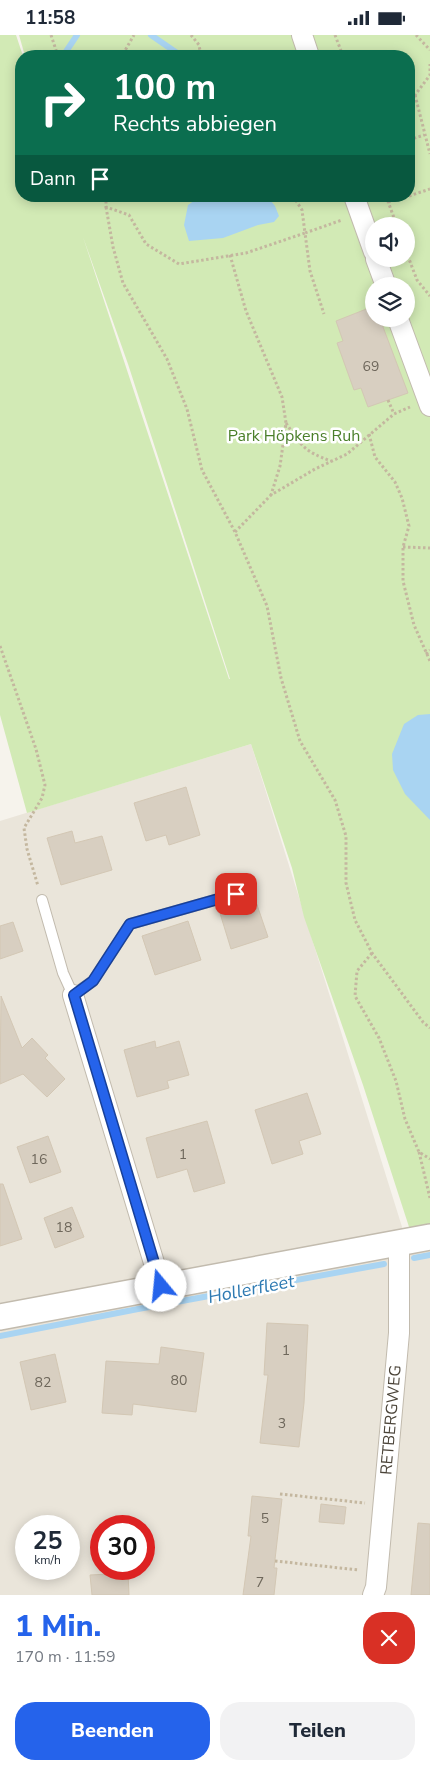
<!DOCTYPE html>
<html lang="de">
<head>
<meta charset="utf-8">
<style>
  body { margin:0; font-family:"Nunito Sans",sans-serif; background:#f2f2f3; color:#1f2937; height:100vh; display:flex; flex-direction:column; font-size:19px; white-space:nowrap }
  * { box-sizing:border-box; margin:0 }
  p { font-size:16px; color:#747a83 }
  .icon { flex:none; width:28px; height:28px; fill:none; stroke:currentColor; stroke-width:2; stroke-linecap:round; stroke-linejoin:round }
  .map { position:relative; height:1560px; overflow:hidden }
  .panel { display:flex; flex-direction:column; background:#fff; flex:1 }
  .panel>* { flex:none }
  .hud { position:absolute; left:15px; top:15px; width:400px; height:152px; border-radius:20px; box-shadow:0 2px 12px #0003; background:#0b6e4f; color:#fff; overflow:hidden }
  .fabs { position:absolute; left:365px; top:182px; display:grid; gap:10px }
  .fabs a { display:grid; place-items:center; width:50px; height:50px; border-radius:50%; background:#fff; box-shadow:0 2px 12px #0003; font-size:25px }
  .speed { position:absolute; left:15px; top:1480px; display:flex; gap:10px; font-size:25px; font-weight:700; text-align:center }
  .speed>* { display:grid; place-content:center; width:65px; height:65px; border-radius:50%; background:#fff; box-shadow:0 2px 12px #0003; line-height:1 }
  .speed small { font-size:12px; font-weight:400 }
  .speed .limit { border:8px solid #d22; background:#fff; color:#111 }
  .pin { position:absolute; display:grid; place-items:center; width:42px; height:42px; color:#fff; margin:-21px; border-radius:10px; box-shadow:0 2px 8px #0006 }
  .me { position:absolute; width:55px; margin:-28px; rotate:343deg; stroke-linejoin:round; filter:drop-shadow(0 0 4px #0008) }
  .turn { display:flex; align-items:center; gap:18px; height:105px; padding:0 15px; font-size:22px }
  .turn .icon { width:65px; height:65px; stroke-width:2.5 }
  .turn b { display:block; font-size:35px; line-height:42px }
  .then { display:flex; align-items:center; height:48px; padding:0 15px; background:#0003; gap:10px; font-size:19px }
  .round { display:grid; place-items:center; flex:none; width:52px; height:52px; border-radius:20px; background:#f2f2f3 }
  .summary { display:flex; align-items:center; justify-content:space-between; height:85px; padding:0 15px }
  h1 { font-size:30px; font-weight:800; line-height:38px; color:#2563eb }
  .cta { display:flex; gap:10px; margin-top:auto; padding:10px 15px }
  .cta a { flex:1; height:58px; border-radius:20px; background:#2563eb; color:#fff; font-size:20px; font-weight:800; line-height:58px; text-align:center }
  .cta a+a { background:#f2f2f3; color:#1f2937 }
  .status { display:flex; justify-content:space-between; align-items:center; height:35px; padding:0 25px; background:#fff; direction:ltr }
  .status svg { height:14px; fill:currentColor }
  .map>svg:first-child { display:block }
  .residential { fill:#eae5da; fill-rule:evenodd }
  .green { fill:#d2eab5; fill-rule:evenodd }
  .water { fill:#a9d4f2 }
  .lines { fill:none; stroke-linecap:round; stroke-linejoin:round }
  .stream { stroke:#a9d4f2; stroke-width:6 }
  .building { fill:#d8cfc1; stroke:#d3c7b4 }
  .service-casing { stroke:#c2bbae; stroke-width:12 }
  .minor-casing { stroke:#c2bbae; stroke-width:22 }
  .tertiary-casing { stroke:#c2bbae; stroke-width:28 }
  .path { stroke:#c4b79f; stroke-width:3; stroke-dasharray:2.5 2.5; stroke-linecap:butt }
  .service { stroke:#fff; stroke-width:10 }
  .minor { stroke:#fff; stroke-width:20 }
  .tertiary { stroke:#fff; stroke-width:25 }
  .route-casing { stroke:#184099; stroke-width:12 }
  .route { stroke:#2563eb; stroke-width:9 }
  .labels { text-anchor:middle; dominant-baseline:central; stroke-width:5; stroke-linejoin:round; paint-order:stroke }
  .number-label { font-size:14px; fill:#6e675b }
  .park-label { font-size:16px; fill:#4a7f2a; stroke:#fff }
  .street-label { font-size:16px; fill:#4b4439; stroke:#fff }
  .water-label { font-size:18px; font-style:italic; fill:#2e7ab2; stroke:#fff }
</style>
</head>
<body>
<div class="status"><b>11:58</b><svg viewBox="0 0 49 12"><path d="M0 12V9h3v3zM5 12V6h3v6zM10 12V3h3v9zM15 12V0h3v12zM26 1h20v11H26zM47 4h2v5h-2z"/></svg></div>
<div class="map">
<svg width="430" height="1560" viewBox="0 0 430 1560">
  <rect width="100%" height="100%" fill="#f6f3ec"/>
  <path class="residential" d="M251,709L403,1195L430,1189V1560H0V786ZM26,1491H69V1534H26ZM101,1491H144V1534H101Z"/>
  <path class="green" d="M0,0H16L23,21H21V161H70L71,163V161H409V21H25L19,0H430V1190L410,1195L363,1050L304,882L292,833L251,709L27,778L0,680ZM374,191H406V224H374ZM83,202L128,329L230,644H229ZM374,251H406V284H374Z"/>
  <g class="water">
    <polygon points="201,161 267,161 275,171 279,181 274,187 258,190 223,203 189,206 184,190 188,170"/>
    <polygon points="430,679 430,785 405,759 393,735 392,719 404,689 418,680"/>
  </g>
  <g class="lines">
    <g class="stream">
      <polyline points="151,0 177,18 179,21"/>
      <polyline points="63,21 77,0"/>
      <polyline points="414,1223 430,1220"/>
      <polyline points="0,1301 138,1274 384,1229"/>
    </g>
  </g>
  <g class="building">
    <polygon points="374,271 374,284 380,284 408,358 368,372 361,353 354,355 337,308 343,306 336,286"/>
    <polygon points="186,752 200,800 169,810 166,800 146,806 134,768"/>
    <polygon points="72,796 75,808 102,801 112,835 61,850 47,803"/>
    <polygon points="255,864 268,902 231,914 219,875"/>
    <polygon points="188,886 201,925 155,940 142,901"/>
    <polygon points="13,887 23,916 0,924 0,891"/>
    <polygon points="1,961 22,1013 32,1003 48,1020 45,1023 65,1044 47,1062 23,1039 0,1049"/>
    <polygon points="155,1006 156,1013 179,1006 189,1040 167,1046 169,1053 137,1062 124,1015"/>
    <polygon points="307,1058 321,1099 299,1106 303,1119 272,1129 255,1075"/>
    <polygon points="207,1086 225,1148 194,1157 187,1134 157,1143 146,1103"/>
    <polygon points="48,1101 61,1137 30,1148 17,1112"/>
    <polygon points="0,1149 3,1149 22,1204 0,1211"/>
    <polygon points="72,1172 84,1202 55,1213 44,1183"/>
    <polygon points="267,1288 308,1290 304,1368 299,1412 260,1408 268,1340 264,1340"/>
    <polygon points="161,1312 204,1318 196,1377 133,1369 132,1380 102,1378 106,1326 159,1329"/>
    <polygon points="55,1319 66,1367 31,1375 20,1327"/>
    <polygon points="252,1461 282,1464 274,1533 277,1533 274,1560 243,1560 251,1501 248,1501"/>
    <polygon points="321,1469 346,1472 344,1489 319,1487"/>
    <polygon points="418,1488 430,1489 430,1560 411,1560"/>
    <polygon points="128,1538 129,1560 92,1560 90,1540"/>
  </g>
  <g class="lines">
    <g class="service-casing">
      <polyline id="service" points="42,865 63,938 73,960 93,946 130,889 236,859"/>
    </g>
    <g class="minor-casing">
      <g id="minor">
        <polyline points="302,0 309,21"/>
        <polyline points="354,161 374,217"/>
        <polyline points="376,224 386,251"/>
        <polyline points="398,284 430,371"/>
        <polyline points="73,960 161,1251"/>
        <polyline points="373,1560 376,1552 399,1298 399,1209"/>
      </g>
    </g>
    <g class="tertiary-casing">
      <polyline id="tertiary" points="0,1282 430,1202"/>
    </g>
    <g class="path">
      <polyline points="51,0 58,21"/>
      <polyline points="191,0 199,10 201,21"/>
      <polyline points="335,0 343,21"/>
      <polyline points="416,0 430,15"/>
      <polyline points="123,19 142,18 146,21"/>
      <polyline points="123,19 134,0"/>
      <polyline points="409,60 415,60 430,40 430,29"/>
      <polyline points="415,60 430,119"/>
      <polyline points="409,105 424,100"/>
      <polyline points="106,161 106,172 129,180 146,209 179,229 246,218 305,198 310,236 324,279"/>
      <polyline points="293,161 302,175 305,198 342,185"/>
      <polyline points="386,161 397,191"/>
      <polyline points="409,161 430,154"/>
      <polyline points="388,167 407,161"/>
      <polyline points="106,172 113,212 123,248 167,324 187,374 202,435 235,497 267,571 281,643 300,706 335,765 346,801 346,848 355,885 372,918 423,987 430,993"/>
      <polyline points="406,216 417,245 430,261"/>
      <polyline points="230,220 246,276 282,362 286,388 280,431 271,460"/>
      <polyline points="388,365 394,379"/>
      <path d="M286,388C302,412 304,416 331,426"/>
      <polyline points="369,399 375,422 395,447 402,463 409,491 403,512 403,546 414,590 430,626"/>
      <polyline points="235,497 271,460 315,434 347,419 394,379 410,372"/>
      <polyline points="403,512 430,513"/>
      <polyline points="0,611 36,714 45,750 42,763 24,793 27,814 38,851"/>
      <polyline points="426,619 430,615"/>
      <polyline points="372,918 357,936 355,961 379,1003 396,1046 405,1084 419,1117 430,1124"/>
      <polyline points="419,1117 430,1163"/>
      <polyline points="280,1459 365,1468"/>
      <polyline points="275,1526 359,1535"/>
    </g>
    <use href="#service" class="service"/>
    <use href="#minor" class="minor"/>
    <use href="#tertiary" class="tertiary"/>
  </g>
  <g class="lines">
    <g class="route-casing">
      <polyline id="route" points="161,1251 74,960 93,946 130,889 236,859"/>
    </g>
    <use href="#route" class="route"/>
  </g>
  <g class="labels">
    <g class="number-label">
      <text x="371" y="331">69</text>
      <text x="183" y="1119">1</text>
      <text x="39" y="1124">16</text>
      <text x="64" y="1192">18</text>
      <text x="286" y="1315">1</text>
      <text x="179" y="1345">80</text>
      <text x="43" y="1347">82</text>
      <text x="282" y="1388">3</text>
      <text x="265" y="1483">5</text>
      <text x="260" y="1547">7</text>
    </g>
    <g class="park-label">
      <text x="294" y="401">Park Höpkens Ruh</text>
    </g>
    <g class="street-label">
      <text transform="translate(391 1385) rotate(-85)">RETBERGWEG</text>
    </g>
    <g class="water-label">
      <text transform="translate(251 1254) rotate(-11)">Hollerfleet</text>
    </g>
  </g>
</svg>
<div class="fabs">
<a><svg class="icon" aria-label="sound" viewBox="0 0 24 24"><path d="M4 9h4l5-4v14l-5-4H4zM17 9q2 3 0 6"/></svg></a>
<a><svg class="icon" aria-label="layers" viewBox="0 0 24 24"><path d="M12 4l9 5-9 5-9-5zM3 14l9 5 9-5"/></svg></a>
</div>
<div class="speed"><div>25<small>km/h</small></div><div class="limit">30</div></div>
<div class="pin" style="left:236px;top:859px;background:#d93025"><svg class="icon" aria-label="arrive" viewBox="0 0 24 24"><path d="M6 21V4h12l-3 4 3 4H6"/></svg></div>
<svg class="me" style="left:161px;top:1251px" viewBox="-20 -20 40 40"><circle r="19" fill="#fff"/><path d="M0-13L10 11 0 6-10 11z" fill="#2563eb"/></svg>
<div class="hud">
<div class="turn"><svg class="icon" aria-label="right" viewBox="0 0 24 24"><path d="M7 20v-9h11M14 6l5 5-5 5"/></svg><div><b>100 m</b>Rechts abbiegen</div></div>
<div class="then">Dann<svg class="icon" aria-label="arrive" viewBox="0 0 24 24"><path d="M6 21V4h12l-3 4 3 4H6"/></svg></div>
</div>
</div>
<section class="panel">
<div class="summary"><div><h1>1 Min.</h1><p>170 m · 11:59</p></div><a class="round" style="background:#d93025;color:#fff"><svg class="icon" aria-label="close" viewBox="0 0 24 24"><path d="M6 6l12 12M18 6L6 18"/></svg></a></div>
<div class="cta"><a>Beenden</a><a>Teilen</a></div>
</section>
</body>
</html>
